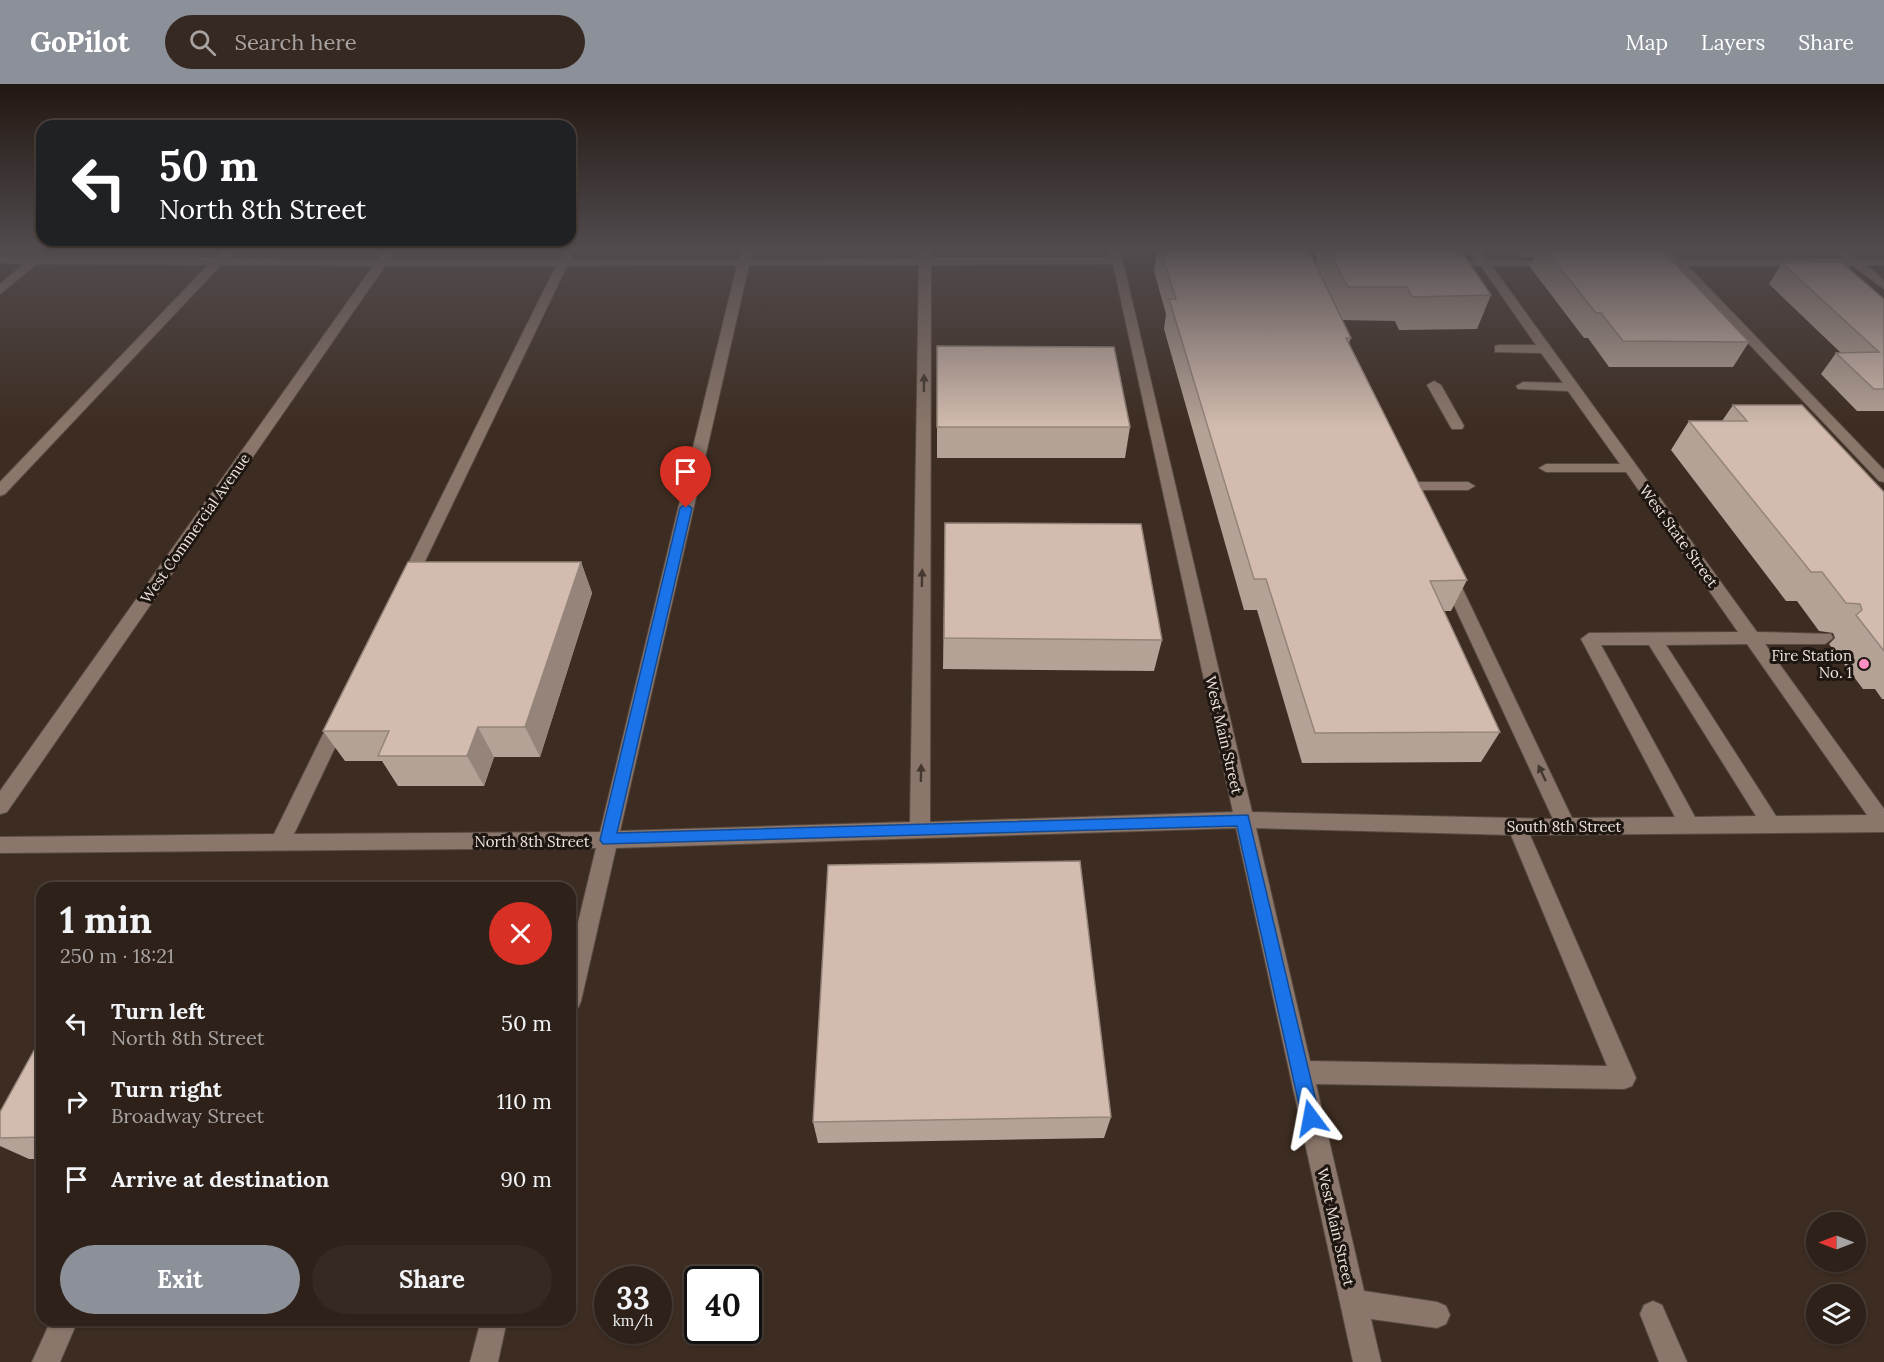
<!DOCTYPE html>
<html lang="en">
<head>
<meta charset="utf-8">
<style>
  body { margin:0; font-family:Lora,serif; background:#362922; color:#f1f3f6; height:100vh; display:flex; flex-direction:column; font-size:22px; white-space:nowrap }
  * { box-sizing:border-box; margin:0 }
  p { font-size:20px; color:#a7a3a2 }
  .icon { flex:none; width:33px; height:33px; fill:none; stroke:currentColor; stroke-width:2; stroke-linecap:round; stroke-linejoin:round }
  .map { position:relative; flex:1; overflow:hidden }
  .details { position:absolute; left:36px; top:798px; width:540px; height:444px; display:flex; flex-direction:column; background:#2e2119; border-radius:18px; box-shadow:0 2px 4px #0004,0 0 0 2px #493e38 }
  .details>* { flex:none }
  .guide { position:absolute; left:36px; top:36px; width:540px; height:126px; border-radius:18px; box-shadow:0 2px 4px #0004,0 0 0 2px #493e38; background:#202124; color:#fff; overflow:hidden }
  .needle { width:39px; rotate:270deg }
  .controls { position:absolute; left:1806px; top:1128px; display:grid; gap:12px }
  .controls a { display:grid; place-items:center; width:60px; height:60px; border-radius:50%; background:#2e2119; box-shadow:0 2px 4px #0004,0 0 0 2px #493e38; font-size:30px }
  .speed { position:absolute; left:594px; top:1182px; display:flex; gap:12px; font-size:30px; font-weight:700; text-align:center }
  .speed>* { display:grid; place-content:center; width:78px; height:78px; border-radius:50%; background:#2e2119; box-shadow:0 2px 4px #0004,0 0 0 2px #493e38; line-height:1 }
  .speed small { font-size:15px; font-weight:400 }
  .speed .limit { border:3px solid #111; border-radius:9px; background:#fff; color:#111 }
  .pin { position:absolute; display:grid; place-items:center; width:51px; height:51px; color:#fff; margin:-62px -26px; border-radius:50% 50% 50% 0; rotate:-45deg; box-shadow:0 0 6px #0007 }
  .pin .icon { rotate:45deg }
  .me { position:absolute; width:66px; margin:-33px; rotate:347deg; stroke-linejoin:round; filter:drop-shadow(0 0 4px #0008) }
  .turn { display:flex; align-items:center; gap:21px; height:126px; padding:0 24px; font-size:27px }
  .turn .icon { width:78px; height:78px; stroke-width:2.5 }
  .turn b { display:block; font-size:42px; line-height:51px }
  .round { display:grid; place-items:center; flex:none; width:63px; height:63px; border-radius:32px; background:#362922 }
  .headline { display:flex; align-items:center; justify-content:space-between; height:102px; padding:0 24px }
  h1 { font-size:36px; font-weight:800; line-height:45px }
  .action { display:flex; gap:12px; margin-top:auto; padding:12px 24px }
  .action a { flex:1; height:69px; border-radius:36px; background:#8c9099; color:#fff; font-size:24px; font-weight:800; line-height:69px; text-align:center }
  .action a+a { background:#362922; color:#f1f3f6 }
  ul { padding:0; list-style:none }
  li { display:flex; align-items:center; gap:18px; height:78px; padding:0 24px }
  li div { flex:1 }
  li b { display:block; font-size:22px }
  li em { font-style:normal }
  header { display:flex; align-items:center; gap:36px; box-sizing:border-box; height:84px; padding:0 30px; background:#8c9099; color:#fff }
  header strong { font-size:28px }
  nav { display:flex; gap:33px; margin-inline-start:auto; font-size:21px }
  .search { width:420px; height:54px; background:#362922; display:flex; align-items:center; gap:15px; box-sizing:border-box; padding:0 21px; border-radius:33px; color:#a7a3a2; font-size:22px }
  .map>svg:first-child { display:block }
  .lines { fill:none; stroke-linecap:round; stroke-linejoin:round }
  .minor-casing { stroke:#594a41; stroke-width:2 }
  .minor { fill:#8a766a; fill-rule:evenodd }
  .wall { fill:#b5a296 }
  .shaded-wall { fill:#94847a }
  .building { fill:#d3bcaf; stroke:#94847a; stroke-width:1.5 }
  .oneway { fill:#443830 }
  .route { fill:#1a73e8; stroke:#114b97; stroke-width:1.5 }
  .poi-dot { fill:#fd8ebf; stroke:#1e1611; stroke-width:2 }
  .labels { text-anchor:middle; dominant-baseline:central; stroke-width:6; stroke-linejoin:round; paint-order:stroke }
  .street-label { font-size:15px; fill:#efe4dd; stroke:#1e1611 }
  .poi-label { font-size:15px; fill:#efe4dd; stroke:#1e1611; text-anchor:end }
</style>
</head>
<body>
<header>
<strong>GoPilot</strong>
<div class="search"><svg class="icon" aria-label="search" viewBox="0 0 24 24"><circle cx="10" cy="10" r="6"/><path d="M15 15l6 6"/></svg>Search here</div>
<nav><a>Map</a><a>Layers</a><a>Share</a></nav>
</header>
<div class="map">
<svg width="1884" height="1278" viewBox="0 0 1884 1278">
  <rect width="100%" height="100%" fill="#3d2c21"/>
  <g class="lines">
    <g class="minor-casing">
      <g id="minor">
        <path d="M224,165H236L227,174L378,176L386,165H396L389,176L559,175L565,165H576L571,175H739L742,165H752L750,175L919,174L920,165H930L931,174H1111L1110,165H1120L1252,728L1553,735L1440,491L1448,486L1456,491L1572,734L1675,733L1581,555L1589,549L1738,548L1626,388H1546L1539,384L1546,380H1620L1568,307L1518,305L1516,302L1523,298L1563,299L1541,269L1495,268V262L1499,261H1536L1481,182L1471,181V177L1476,176L1468,165H1480L1487,176L1559,177V181L1555,182H1492L1757,548L1831,550L1833,554L1825,560H1765L1884,725V748L1530,751L1636,994L1632,1002L1624,1005L1316,1000L1364,1207L1437,1218L1446,1222L1450,1231L1446,1240L1437,1244L1371,1235L1381,1278H1353L1236,744L616,764L581,917L578,924L570,927V872L596,764L0,769V753L274,750L330,636L333,631H345L348,636L294,750L600,748L737,181L567,182L415,498L407,503L399,498L556,182H385L7,728L0,730V707L373,182L221,181L5,410L0,412V398L208,181L37,180L0,210V200L24,180L0,179V173H31L39,169L44,173L215,174ZM1113,180L1233,728L930,738L931,181ZM749,181H919L910,738L620,747ZM1747,560L1867,731L1776,732L1666,561ZM1601,561H1649L1756,732L1695,733ZM1256,744L1511,751L1607,982L1310,977Z"/>
        <polygon points="1660,165 1671,165 1681,175 1845,175 1835,165 1847,165 1858,175 1884,175 1884,181 1866,181 1884,196 1884,205 1853,182 1688,182 1884,386 1884,398 1879,397 1675,182 1648,181 1648,177 1669,176"/>
        <polygon points="1434,297 1441,301 1464,342 1462,345 1452,345 1450,342 1427,301"/>
        <polygon points="1407,398 1468,398 1475,402 1468,406 1402,406 1400,403 1402,400"/>
        <polygon points="1653,1217 1662,1221 1687,1278 1659,1278 1640,1230 1644,1221"/>
        <polygon points="51,1236 78,1236 60,1278 32,1278"/>
        <polygon points="481,1236 507,1236 498,1278 470,1278"/>
      </g>
    </g>
    <use href="#minor" class="minor"/>
  </g>
  <g class="wall">
    <polygon points="1157,165 1308,165 1315,181 1317,173 1315,173 1312,165 1460,165 1491,211 1477,245 1399,246 1395,237 1342,236 1351,254 1349,259 1467,496 1451,527 1444,527 1500,648 1481,678 1302,679 1257,526 1244,526 1164,245 1166,230 1154,187"/>
    <polygon points="1516,165 1661,165 1749,258 1733,283 1609,283 1588,254 1584,254 1530,183 1534,173 1522,173"/>
    <polygon points="1782,179 1884,215 1884,327 1857,327 1821,290 1836,269 1841,269 1769,200"/>
    <polygon points="937,262 1130,343 1125,374 937,374"/>
    <polygon points="1733,321 1884,408 1884,615 1882,615 1875,605 1863,605 1829,560 1835,554 1833,549 1819,547 1797,517 1786,517 1671,366 1689,337 1722,337"/>
    <polygon points="945,439 1162,556 1154,587 943,585"/>
    <polygon points="581,478 592,509 540,673 494,673 484,702 398,702 382,677 345,677 323,647"/>
    <polygon points="42,952 42,1075 29,1075 0,1062 0,1028"/>
    <polygon points="1111,1033 1104,1054 818,1059 813,1038"/>
  </g>
  <g class="shaded-wall">
    <polygon points="581,478 592,509 540,673 525,643"/>
    <polygon points="478,643 494,673 484,702 467,672"/>
  </g>
  <g class="building">
    <polygon points="1160,165 1308,165 1351,254 1346,254 1467,496 1430,497 1500,648 1315,649 1266,495 1254,495 1169,215 1176,215"/>
    <polygon points="1328,165 1460,165 1491,211 1412,213 1407,203 1348,203"/>
    <polygon points="1545,165 1661,165 1749,258 1623,257 1601,229 1596,229"/>
    <polygon points="1841,178 1884,215 1884,305 1874,305 1836,269 1879,268 1782,179"/>
    <polygon points="937,262 1114,263 1130,343 937,343"/>
    <polygon points="1733,321 1802,321 1884,408 1884,567 1856,531 1862,526 1860,520 1846,519 1822,488 1811,488 1689,337 1747,337"/>
    <polygon points="945,439 1141,440 1162,556 944,554"/>
    <polygon points="408,478 581,478 525,643 478,643 467,672 378,672 389,647 323,647"/>
    <polygon points="1080,777 1111,1033 813,1038 828,781"/>
    <polygon points="42,952 42,1053 0,1054 0,1028"/>
  </g>
  <defs><path id="oneway-solid" d="M-6-.8H1V-3.2L6.5 0L1 3.2V.8H-6Z" transform="scale(1.5)"/></defs>
  <g class="oneway">
    <use href="#oneway-solid" transform="translate(924 299) rotate(-89)"/>
    <use href="#oneway-solid" transform="translate(922 494) rotate(-89)"/>
    <use href="#oneway-solid" transform="translate(921 689) rotate(-89)"/>
    <use href="#oneway-solid" transform="translate(1542 689) rotate(-115)"/>
  </g>
  <linearGradient id="sky" x2="0" y2="1"><stop stop-color="#221812"/><stop offset="0.48" stop-color="#514b4e"/><stop offset="1" stop-color="#514b4e" stop-opacity="0"/></linearGradient>
  <rect width="1884" height="344" fill="url(#sky)"/>
  <polygon class="route" points="686,420 692,424 617,749 1248,731 1320,1034 1318,1040 1311,1043 1305,1040 1302,1034 1237,742 603,760 600,756 680,424"/>
  <circle class="poi-dot" cx="1864" cy="580" r="6"/>
  <g class="labels">
    <g class="street-label">
      <text transform="translate(195 444) rotate(-55)">West Commercial Avenue</text>
      <text transform="translate(1679 452) rotate(54)">West State Street</text>
      <text transform="translate(1224 651) rotate(77)">West Main Street</text>
      <text x="1564" y="742">South 8th Street</text>
      <text x="532" y="757">North 8th Street</text>
      <text transform="translate(1336 1143) rotate(77)">West Main Street</text>
    </g>
    <g class="poi-label">
      <text x="1852" y="571">Fire Station<tspan x="1852" dy="17">No. 1</tspan></text>
    </g>
  </g>
</svg>
<div class="controls">
<a><svg class="needle" viewBox="-14 -14 28 28"><path d="M0-13l5 13h-10z" fill="#e53935"/><path d="M0 13l5-13h-10z" fill="#a7a3a2"/></svg></a>
<a><svg class="icon" aria-label="layers" viewBox="0 0 24 24"><path d="M12 4l9 5-9 5-9-5zM3 14l9 5 9-5"/></svg></a>
</div>
<div class="speed"><div>33<small>km/h</small></div><div class="limit">40</div></div>
<div class="pin" style="left:686px;top:424px;background:#d93025"><svg class="icon" aria-label="arrive" viewBox="0 0 24 24"><path d="M6 21V4h12l-3 4 3 4H6"/></svg></div>
<svg class="me" style="left:1311px;top:1034px" viewBox="-20 -20 40 40"><path d="M0-17L14 15 0 8-14 15z" fill="#1a73e8" stroke="#fff" stroke-width="4"/></svg>
<div class="guide">
<div class="turn"><svg class="icon" aria-label="left" viewBox="0 0 24 24"><path d="M17 20v-9H6M10 6l-5 5 5 5"/></svg><div><b>50 m</b>North 8th Street</div></div>
</div>
<section class="details">
<div class="headline"><div><h1>1 min</h1><p>250 m · 18:21</p></div><a class="round" style="background:#d93025;color:#fff"><svg class="icon" aria-label="close" viewBox="0 0 24 24"><path d="M6 6l12 12M18 6L6 18"/></svg></a></div>
<ul>
<li><svg class="icon" aria-label="left" viewBox="0 0 24 24"><path d="M17 20v-9H6M10 6l-5 5 5 5"/></svg><div><b>Turn left</b><p>North 8th Street</p></div><em>50 m</em></li>
<li><svg class="icon" aria-label="right" viewBox="0 0 24 24"><path d="M7 20v-9h11M14 6l5 5-5 5"/></svg><div><b>Turn right</b><p>Broadway Street</p></div><em>110 m</em></li>
<li><svg class="icon" aria-label="arrive" viewBox="0 0 24 24"><path d="M6 21V4h12l-3 4 3 4H6"/></svg><div><b>Arrive at destination</b></div><em>90 m</em></li>
</ul>
<div class="action"><a>Exit</a><a>Share</a></div>
</section>
</div>
</body>
</html>
